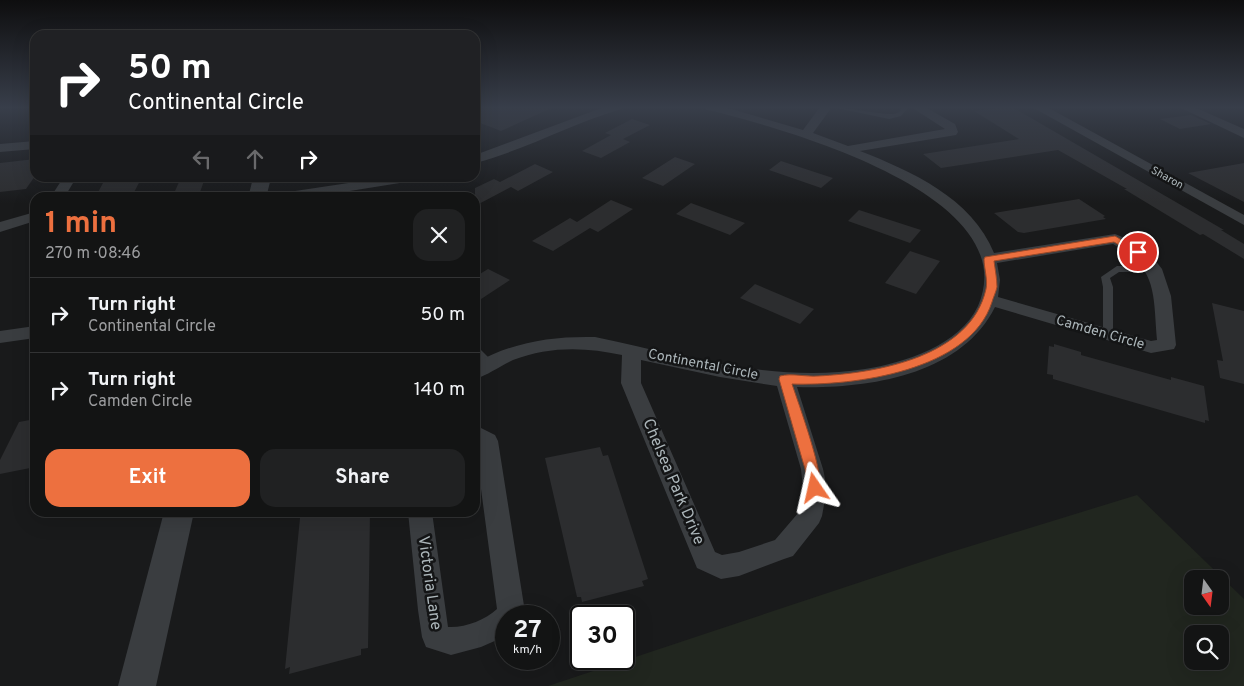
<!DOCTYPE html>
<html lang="en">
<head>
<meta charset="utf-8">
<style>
  body { margin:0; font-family:Overpass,sans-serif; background:#202122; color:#f1f3f6; height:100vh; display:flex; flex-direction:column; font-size:19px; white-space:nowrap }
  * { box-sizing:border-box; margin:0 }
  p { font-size:16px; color:#9d9ea0 }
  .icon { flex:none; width:28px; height:28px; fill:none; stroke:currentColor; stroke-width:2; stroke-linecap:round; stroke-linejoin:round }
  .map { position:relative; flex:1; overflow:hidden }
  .side { position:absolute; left:30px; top:192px; width:450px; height:325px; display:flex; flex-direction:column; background:#131414; border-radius:15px; box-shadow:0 5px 20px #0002,0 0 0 1px #323334 }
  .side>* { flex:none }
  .banner { position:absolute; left:30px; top:30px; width:450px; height:152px; border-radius:15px; box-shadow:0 5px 20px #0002,0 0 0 1px #323334; background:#202124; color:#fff; overflow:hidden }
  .needle { width:32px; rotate:166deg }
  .controls { position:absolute; left:1184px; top:570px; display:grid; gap:10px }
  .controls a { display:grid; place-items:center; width:45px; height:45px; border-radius:10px; background:#131414; box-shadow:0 5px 20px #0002,0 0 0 1px #323334; font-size:25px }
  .speed { position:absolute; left:495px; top:605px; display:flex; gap:10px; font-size:25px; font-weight:700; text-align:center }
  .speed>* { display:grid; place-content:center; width:65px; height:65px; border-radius:50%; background:#131414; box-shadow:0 5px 20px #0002,0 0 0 1px #323334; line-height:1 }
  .speed small { font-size:12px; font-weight:400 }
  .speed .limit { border:2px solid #111; border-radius:8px; background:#fff; color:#111 }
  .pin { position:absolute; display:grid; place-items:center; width:42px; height:42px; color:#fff; margin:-21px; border:2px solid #fff; border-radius:50%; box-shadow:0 1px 5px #0007 }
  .me { position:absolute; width:55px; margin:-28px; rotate:349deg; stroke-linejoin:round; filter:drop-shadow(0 0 4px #0008) }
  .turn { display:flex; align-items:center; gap:18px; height:105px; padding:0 15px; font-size:22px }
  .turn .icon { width:65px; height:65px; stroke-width:2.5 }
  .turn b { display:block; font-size:35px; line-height:42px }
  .lanes { display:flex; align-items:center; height:48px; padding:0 15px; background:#0003; justify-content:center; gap:25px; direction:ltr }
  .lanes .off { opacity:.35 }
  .round { display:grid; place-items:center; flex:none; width:52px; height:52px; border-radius:15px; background:#202122 }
  .head { display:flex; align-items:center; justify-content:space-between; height:85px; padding:0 15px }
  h1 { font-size:30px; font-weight:700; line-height:38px; color:#ed703f }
  .cta { display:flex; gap:10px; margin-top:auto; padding:10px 15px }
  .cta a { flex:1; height:58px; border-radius:15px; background:#ed703f; color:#fff; font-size:20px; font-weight:700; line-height:58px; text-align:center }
  .cta a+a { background:#202122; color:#f1f3f6 }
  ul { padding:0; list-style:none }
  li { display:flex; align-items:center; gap:15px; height:75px; padding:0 15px; border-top:1px solid #323334 }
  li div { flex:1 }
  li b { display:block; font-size:19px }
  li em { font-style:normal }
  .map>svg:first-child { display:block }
  .green { fill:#21261f; fill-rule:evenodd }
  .building { fill:#2c2d2f }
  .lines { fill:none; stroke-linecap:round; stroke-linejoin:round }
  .service { fill:#3a3d40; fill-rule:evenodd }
  .minor { fill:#3a3d40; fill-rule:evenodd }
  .tertiary { fill:#3a3d40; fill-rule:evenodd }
  .route { fill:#ed703f; stroke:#9a4929 }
  .labels { text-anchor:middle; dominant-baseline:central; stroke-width:5; stroke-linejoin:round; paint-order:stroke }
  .far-street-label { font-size:11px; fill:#acb6ba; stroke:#141516 }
  .street-label { font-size:14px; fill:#acb6ba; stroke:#141516 }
  .near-street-label { font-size:16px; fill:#acb6ba; stroke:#141516 }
</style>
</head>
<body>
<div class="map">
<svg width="1244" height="686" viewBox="0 0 1244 686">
  <rect width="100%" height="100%" fill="#191a1b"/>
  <path class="green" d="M1137,495L1244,599V686H548L948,553ZM1192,579H1220V606H1192ZM1192,634H1220V661H1192Z"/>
  <g class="building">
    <polygon points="475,107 554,107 501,131 475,121"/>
    <polygon points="1004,107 1012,107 1224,230 1221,230 1244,244 1244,259 1203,234 1200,235 1124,189 1127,189 1058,150 941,168 923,154 1019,139 974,111"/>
    <polygon points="1191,115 1211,124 1180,129 1160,119"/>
    <polygon points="632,119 650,125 623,139 630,142 601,158 582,151 611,135 605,133"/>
    <polygon points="675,157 695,164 663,186 642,178"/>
    <polygon points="35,159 35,176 26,189 0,192 0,163"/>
    <polygon points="781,161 833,178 821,188 769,170"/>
    <polygon points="1244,163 1244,202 1188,173"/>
    <polygon points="535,164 553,172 518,191 511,187 475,206 475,188 494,179 500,182"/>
    <polygon points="205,178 198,198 172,198 179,182"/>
    <polygon points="141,179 131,198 95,198 103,183"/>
    <polygon points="1079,199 1105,216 1103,217 1106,219 1024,233 1018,232 994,213"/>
    <polygon points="611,200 633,209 598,232 590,228 553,251 532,241 570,218 577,222"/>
    <polygon points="691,203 745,223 730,235 676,214"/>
    <polygon points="859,210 921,230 910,243 848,221"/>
    <polygon points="910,251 940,261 916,294 885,283"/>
    <polygon points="488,269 510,280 475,303 475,277"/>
    <polygon points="755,284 814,309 800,324 740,298"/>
    <polygon points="1212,303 1244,311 1244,384 1220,378 1217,360 1223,361"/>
    <polygon points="1054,344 1081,352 1081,355 1171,380 1171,377 1204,386 1209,421 1205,420 1205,423 1053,379 1053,375 1047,374 1049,346 1054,347"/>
    <polygon points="35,419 35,467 0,474 0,460 19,422"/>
    <polygon points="600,447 603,456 608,455 648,579 642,581 644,586 582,602 581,597 577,597 545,458"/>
    <polygon points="327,512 370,512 368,648 361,649 361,655 289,674 290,667 285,669 300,518"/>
  </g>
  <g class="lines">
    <g class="service">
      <path d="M832,107C844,107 891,117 897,113C900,112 901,109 903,107H909L901,116L889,119Z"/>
      <polygon points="1117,266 1154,266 1158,269 1154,272 1119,272 1110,278 1113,287 1113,335 1108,338 1103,335 1103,287 1101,277"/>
      <polygon points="475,347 479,348 492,361 493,364 492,367 484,367 475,356"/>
    </g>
    <g class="minor">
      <path d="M604,107H623L621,109C571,124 525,150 475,163V155Z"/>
      <path d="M703,107L728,108L803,130L820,107H832L813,133L848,146L945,129L911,107H925L955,124L958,132L956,135L860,151C911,171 972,198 994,253L1115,234L1120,236L1138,245L1151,255L1162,269L1171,296L1176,345L1174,349L1151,353L995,307C961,376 866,389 797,387L823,469L827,488L822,516L819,523L793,556L784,559L739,576L721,579L697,568L621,383L622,355C586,347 549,346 513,360C500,366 488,375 475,379V363C513,342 552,336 595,337C684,356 774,383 865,369C904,363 960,345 978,306C1027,193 777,127 705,109ZM1113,244C1158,268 1153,294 1157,340L1151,341L998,297L1000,280L997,263ZM641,360L720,377L777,386L801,469L803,488L799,512L775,540L739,552L722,555L715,552L641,383Z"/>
      <polygon points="1032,107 1047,107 1244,215 1244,225"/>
      <polygon points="1179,107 1194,107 1244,129 1244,138"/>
      <polygon points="35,141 35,149 0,152 0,144"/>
      <polygon points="63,178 76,178 64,198 50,198"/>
      <polygon points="382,178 413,178 406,182 306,198 268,198 275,194"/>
      <polygon points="35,212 35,221 0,232 0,222"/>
      <polygon points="35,326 35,338 0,343 0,331"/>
      <path d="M475,425L495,435L498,441L525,612L523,616H506V636L481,647L451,655L426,647L422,637L418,610L408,512H432L448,627C465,628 485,620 497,609L475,444Z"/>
    </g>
    <g class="tertiary">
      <polygon points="253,178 271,178 266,198 248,198"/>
      <polygon points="164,512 194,512 156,686 118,686"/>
    </g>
  </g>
  <linearGradient id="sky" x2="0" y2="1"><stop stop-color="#0e0e0f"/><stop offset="0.53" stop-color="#383e4a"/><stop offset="1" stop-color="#383e4a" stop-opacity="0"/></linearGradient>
  <rect width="1244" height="203" fill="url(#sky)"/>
  <path class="route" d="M1115,236L1142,252L1138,254H1134L1114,242L994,261C995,269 997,279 997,287C996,292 993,298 992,302C970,371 854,386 792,384C798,402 826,479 820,493L815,494L810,493L805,469L779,379L780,376C792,373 806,377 818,376C877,373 971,357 986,289C988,280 984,268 984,259L985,257Z"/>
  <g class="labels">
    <g class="far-street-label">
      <text transform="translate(1167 178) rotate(29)">Sharon</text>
    </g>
    <g class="street-label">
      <text transform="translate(1100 333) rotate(16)">Camden Circle</text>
      <text transform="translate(703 365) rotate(11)">Continental Circle</text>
    </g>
    <g class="near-street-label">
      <text transform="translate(673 482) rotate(67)">Chelsea Park Drive</text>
      <text transform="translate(429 583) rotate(82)">Victoria Lane</text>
    </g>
  </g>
</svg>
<div class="controls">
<a><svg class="needle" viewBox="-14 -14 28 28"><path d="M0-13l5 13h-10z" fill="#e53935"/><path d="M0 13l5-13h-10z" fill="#9d9ea0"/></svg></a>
<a><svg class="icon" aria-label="search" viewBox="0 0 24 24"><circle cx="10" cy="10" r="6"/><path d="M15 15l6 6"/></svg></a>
</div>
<div class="speed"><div>27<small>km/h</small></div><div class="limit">30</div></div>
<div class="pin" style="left:1138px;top:252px;background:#d93025"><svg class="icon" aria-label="arrive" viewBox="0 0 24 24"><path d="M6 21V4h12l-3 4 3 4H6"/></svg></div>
<svg class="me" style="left:815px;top:488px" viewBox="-20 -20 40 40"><path d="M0-17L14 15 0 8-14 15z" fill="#ed703f" stroke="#fff" stroke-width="4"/></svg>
<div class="banner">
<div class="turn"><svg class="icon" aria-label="right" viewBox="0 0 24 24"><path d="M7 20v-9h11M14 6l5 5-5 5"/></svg><div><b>50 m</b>Continental Circle</div></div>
<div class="lanes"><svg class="icon off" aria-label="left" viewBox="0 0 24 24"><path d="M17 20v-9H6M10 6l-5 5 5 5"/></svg><svg class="icon off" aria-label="ahead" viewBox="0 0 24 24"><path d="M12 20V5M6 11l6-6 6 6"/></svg><svg class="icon" aria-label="right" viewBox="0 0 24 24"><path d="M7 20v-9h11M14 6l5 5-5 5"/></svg></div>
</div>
<section class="side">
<div class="head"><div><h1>1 min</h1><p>270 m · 08:46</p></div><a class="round"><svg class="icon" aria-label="close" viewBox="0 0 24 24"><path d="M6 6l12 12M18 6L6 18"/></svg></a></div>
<ul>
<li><svg class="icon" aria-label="right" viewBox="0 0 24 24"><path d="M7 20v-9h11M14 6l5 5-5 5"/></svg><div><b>Turn right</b><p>Continental Circle</p></div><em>50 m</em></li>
<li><svg class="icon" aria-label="right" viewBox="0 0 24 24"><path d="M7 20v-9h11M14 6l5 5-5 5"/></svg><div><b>Turn right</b><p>Camden Circle</p></div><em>140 m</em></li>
</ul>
<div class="cta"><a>Exit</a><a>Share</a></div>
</section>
</div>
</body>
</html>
